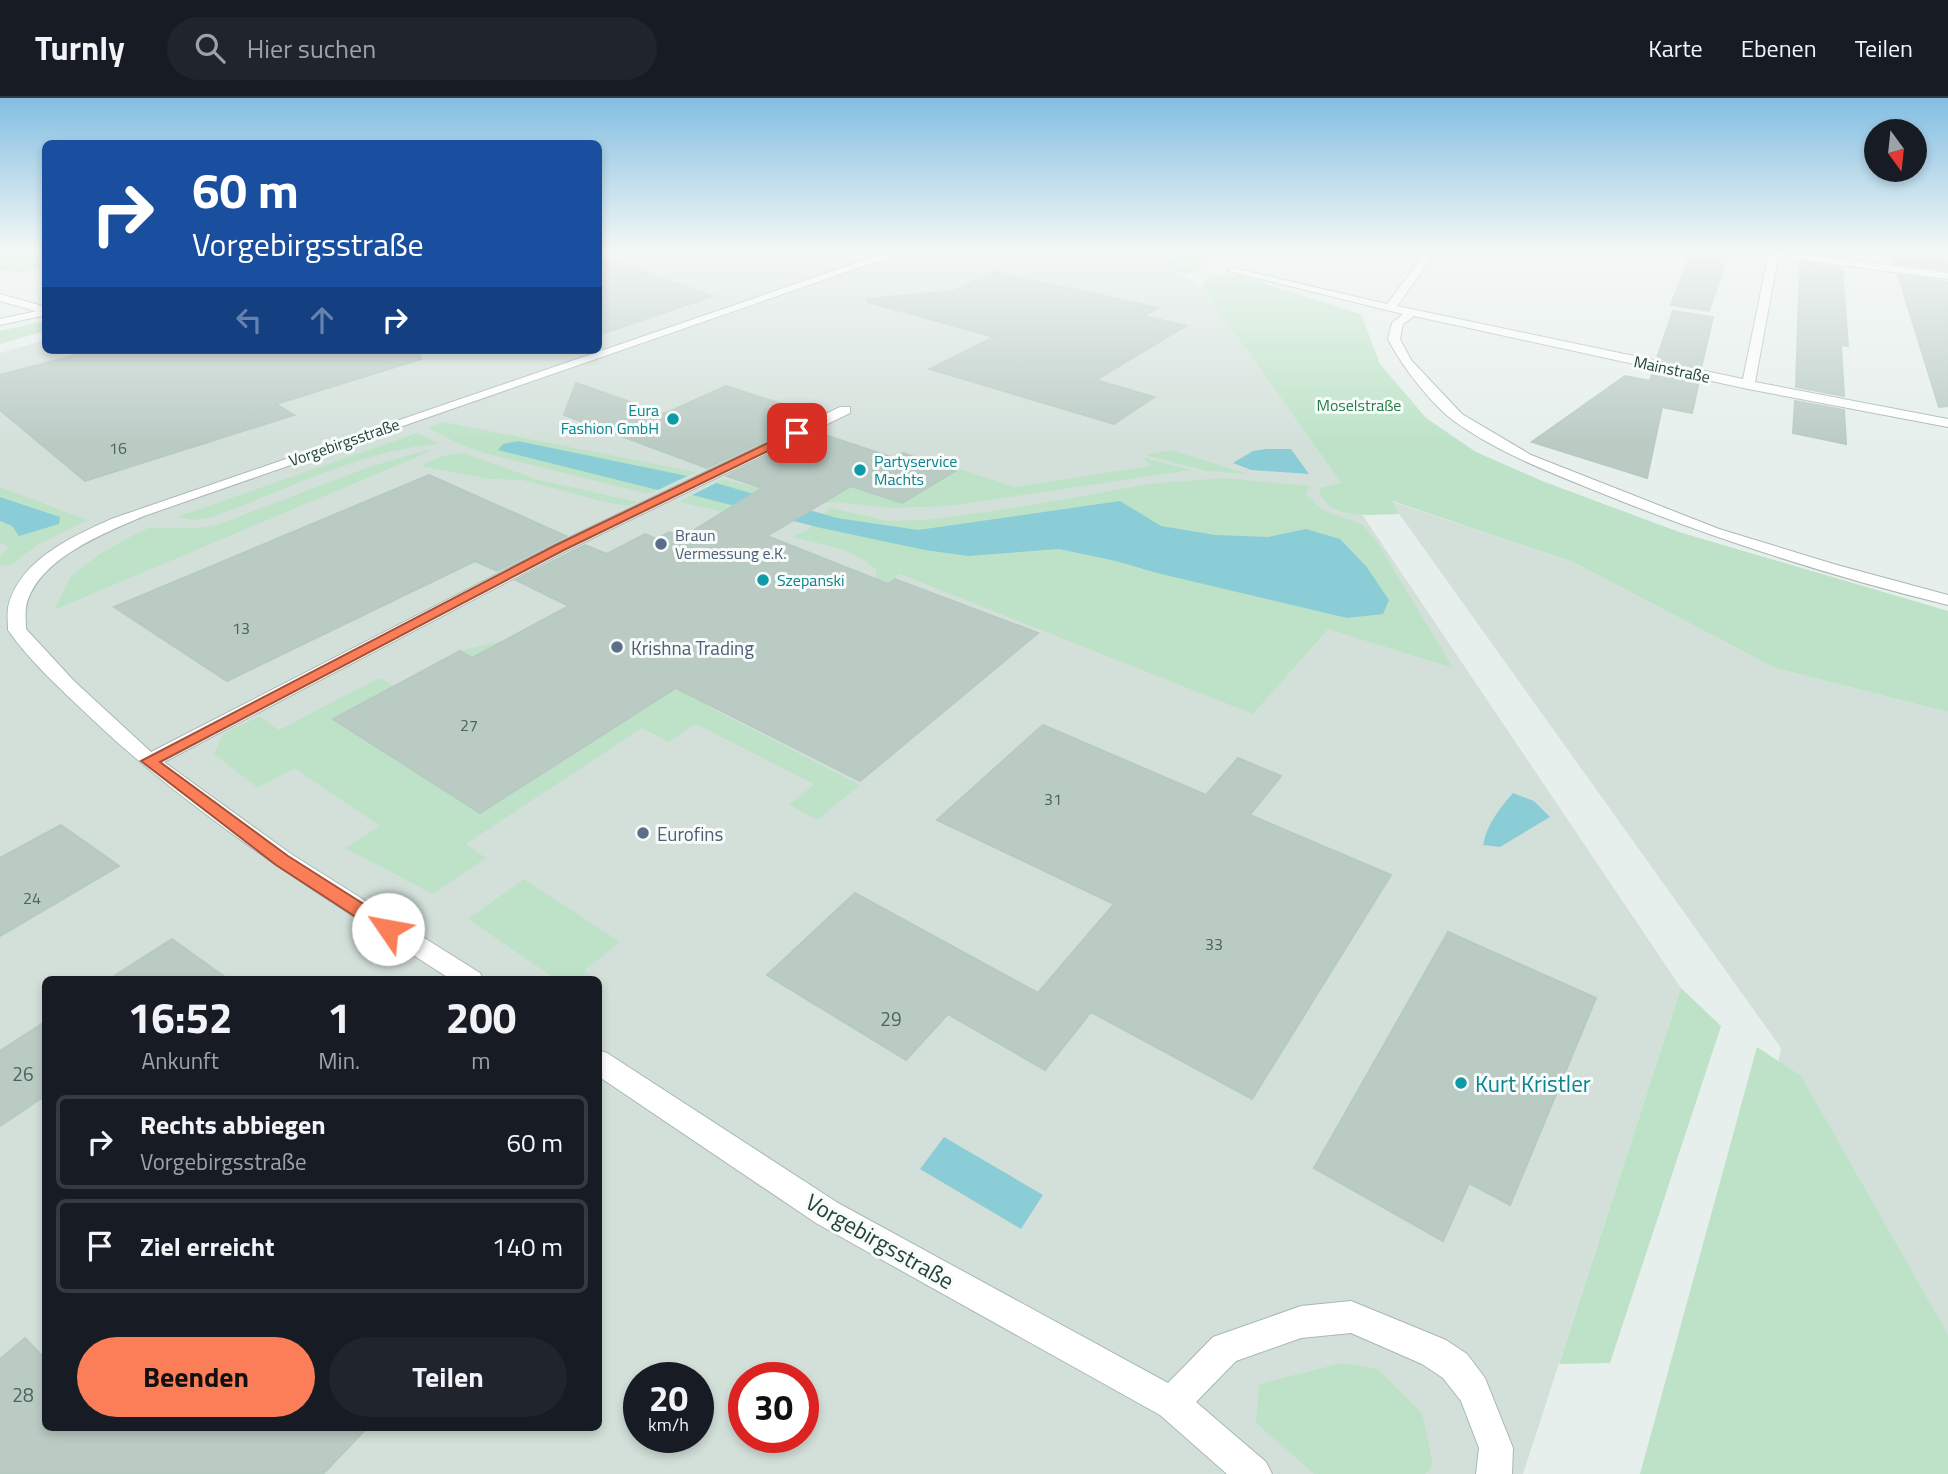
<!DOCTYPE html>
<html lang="de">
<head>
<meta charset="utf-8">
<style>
  body { margin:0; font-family:"Titillium Web",sans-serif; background:#20242c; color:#f1f3f6; height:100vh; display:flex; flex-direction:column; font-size:26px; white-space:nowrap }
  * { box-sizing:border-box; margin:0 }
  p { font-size:23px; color:#9ea1a6 }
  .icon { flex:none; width:38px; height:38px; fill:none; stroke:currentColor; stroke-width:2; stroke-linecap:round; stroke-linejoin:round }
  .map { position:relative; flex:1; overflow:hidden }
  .details { position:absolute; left:42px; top:878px; width:560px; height:455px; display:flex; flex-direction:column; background:#171b24; border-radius:10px; box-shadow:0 4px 10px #0003 }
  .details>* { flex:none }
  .banner { position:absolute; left:42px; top:42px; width:560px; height:214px; border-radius:10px; box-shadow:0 4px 10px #0003; background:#1a4fa0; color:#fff; overflow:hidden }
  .needle { width:46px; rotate:165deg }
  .tools { position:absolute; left:1864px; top:21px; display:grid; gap:14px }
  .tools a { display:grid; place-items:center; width:63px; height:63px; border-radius:50%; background:#171b24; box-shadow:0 4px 10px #0003; font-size:35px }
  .speed { position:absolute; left:623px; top:1264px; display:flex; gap:14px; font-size:35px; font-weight:700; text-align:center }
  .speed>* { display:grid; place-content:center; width:91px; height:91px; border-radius:50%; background:#171b24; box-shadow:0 4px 10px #0003; line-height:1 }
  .speed small { font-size:18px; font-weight:400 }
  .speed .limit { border:10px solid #d22; background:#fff; color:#111 }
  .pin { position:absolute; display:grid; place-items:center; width:60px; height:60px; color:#fff; margin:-30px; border-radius:14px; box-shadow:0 4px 10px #0006 }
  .me { position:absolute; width:77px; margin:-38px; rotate:303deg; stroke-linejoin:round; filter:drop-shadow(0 0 5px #0008) }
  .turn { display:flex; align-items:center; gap:24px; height:147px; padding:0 35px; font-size:32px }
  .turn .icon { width:91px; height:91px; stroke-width:2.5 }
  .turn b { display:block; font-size:49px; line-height:60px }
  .lanes { display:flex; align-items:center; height:66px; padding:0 35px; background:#0003; justify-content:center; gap:35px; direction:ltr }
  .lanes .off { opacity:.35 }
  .eta { display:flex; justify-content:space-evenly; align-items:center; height:119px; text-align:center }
  .eta b { font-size:42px; font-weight:700; line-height:49px }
  .button { display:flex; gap:14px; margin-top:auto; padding:14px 35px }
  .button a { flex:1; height:80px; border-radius:42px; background:#fb7e58; color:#111; font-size:28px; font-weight:700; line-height:80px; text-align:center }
  .button a+a { background:#20242c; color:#f1f3f6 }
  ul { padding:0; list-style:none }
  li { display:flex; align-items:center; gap:21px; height:94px; margin:0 14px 10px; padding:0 21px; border:4px solid #363941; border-radius:10px }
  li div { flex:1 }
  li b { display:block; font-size:26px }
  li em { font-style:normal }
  header { display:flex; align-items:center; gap:42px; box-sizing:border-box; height:98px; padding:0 35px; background:#171b24; border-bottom:2px solid #363941 }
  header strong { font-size:33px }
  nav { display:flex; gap:38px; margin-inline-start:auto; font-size:24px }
  .search { width:490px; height:63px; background:#20242c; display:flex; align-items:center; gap:18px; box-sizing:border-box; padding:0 24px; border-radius:38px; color:#9ea1a6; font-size:26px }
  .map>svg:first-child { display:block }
  .built { fill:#d3e0da; fill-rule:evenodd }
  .green { fill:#bde2c7 }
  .water { fill:#8bcdd7 }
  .building { fill:#bacbc4; stroke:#b7cac2; stroke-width:2 }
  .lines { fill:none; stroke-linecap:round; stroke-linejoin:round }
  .street-casing { stroke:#a8b8b2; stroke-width:2 }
  .secondary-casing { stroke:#a3bcb3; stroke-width:2 }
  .street { fill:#fff; fill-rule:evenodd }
  .secondary { fill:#fff; fill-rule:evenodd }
  .route { fill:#fb7e58; stroke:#a35239; stroke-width:2 }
  .culture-dot { fill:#0f9aa8; stroke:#f7fbf9; stroke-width:2.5 }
  .service-dot { fill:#5c6f8a; stroke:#f7fbf9; stroke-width:2.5 }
  .labels { text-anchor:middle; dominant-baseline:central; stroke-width:6; stroke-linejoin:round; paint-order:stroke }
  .far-street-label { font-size:16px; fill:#23433a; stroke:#f7fbf9 }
  .far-park-label { font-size:16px; fill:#297e49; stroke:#f7fbf9 }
  .far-culture-label { font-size:16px; fill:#0d838f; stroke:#f7fbf9; text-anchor:start }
  .number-label { font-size:16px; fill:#49655c }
  .far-service-label { font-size:16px; fill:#4e5e75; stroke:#f7fbf9; text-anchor:start }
  .service-label { font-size:19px; fill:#4e5e75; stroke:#f7fbf9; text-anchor:start }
  .near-number-label { font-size:19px; fill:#49655c }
  .near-culture-label { font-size:23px; fill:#0d838f; stroke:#f7fbf9; text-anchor:start }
  .near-street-label { font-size:23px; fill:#23433a; stroke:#f7fbf9 }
</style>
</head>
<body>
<header>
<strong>Turnly</strong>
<div class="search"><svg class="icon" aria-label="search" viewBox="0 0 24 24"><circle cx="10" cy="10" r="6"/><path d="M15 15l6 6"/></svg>Hier suchen</div>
<nav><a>Karte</a><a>Ebenen</a><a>Teilen</a></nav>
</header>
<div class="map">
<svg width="1948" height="1376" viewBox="0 0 1948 1376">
  <rect width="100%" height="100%" fill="#e6efeb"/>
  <g class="built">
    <path d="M599,154H1190L1160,170L1182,177L1202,189L1341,385L1681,890L1523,1376H0V255L45,242L46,252H598ZM46,882H598V1330H46ZM639,1279H698V1339H639ZM744,1279H803V1339H744Z"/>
    <polygon points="1390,403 1573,464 1775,570 1948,614 1948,1376 1695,1376 1781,950"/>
  </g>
  <g class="green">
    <polygon points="0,154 45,154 45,168 16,176 0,171"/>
    <path d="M1190,154H1220C1193,175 1195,181 1159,170Z"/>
    <path d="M1237,177L1361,216L1380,266L1426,320L1476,354L1542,383L1679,434L1948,513V614L1775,570L1573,464L1392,403L1399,416C1374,416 1330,424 1319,393L1321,390L1341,385L1202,189L1205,182L1214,178Z"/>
    <polygon points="45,223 45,233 0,246 0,233"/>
    <polygon points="444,324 690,373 697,374 649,396 484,355 457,345 428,330"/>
    <path d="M417,335L439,346C364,351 284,393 213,419L193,422L177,419Z"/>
    <polygon points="427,352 431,353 54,512 71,478 100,456 126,441 148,430 198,430 217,427 369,369"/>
    <polygon points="1171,352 1248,376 1207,373 1145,357"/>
    <polygon points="463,355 539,382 638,404 628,408 609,405 523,382 489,381 421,368 442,358"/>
    <polygon points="1144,360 1191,372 949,408 891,410 837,404 723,414 680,404 723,381 775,394 851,388 902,405 959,371 1015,389 1150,368"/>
    <path d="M1222,380L1310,388L1305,396L1323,412L1363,427L1377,444L1453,570L1328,531L1253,616L900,476L706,607L860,687L817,722L789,707L814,686L695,626L669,644L642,630L466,746L486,760L433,796L345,750L380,728L294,670L258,690L214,656L223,636L260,618L279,632L379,580L394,588L333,621L480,715L606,634L460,553L505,542L639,614L730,555L873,486L877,473C857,451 820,446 792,439L807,432L830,410L888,423L927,422L1014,410L1149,386Z"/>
    <polygon points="0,389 87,422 39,446 11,467 0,468 0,458 10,449 0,445"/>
    <polygon points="524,781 620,844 584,873 596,882 557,882 468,821"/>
    <polygon points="1681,890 1721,928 1610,1265 1559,1266"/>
    <polygon points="1757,949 1801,978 1948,1237 1948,1376 1640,1376"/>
    <polygon points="1342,1265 1378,1271 1422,1315 1433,1367 1425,1376 1314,1376 1256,1325 1259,1286"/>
  </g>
  <g class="water">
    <polygon points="518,343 687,378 658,392 498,352 503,346"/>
    <polygon points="1266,351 1291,351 1309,376 1251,372 1233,365 1253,353"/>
    <polygon points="716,385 837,420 918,432 1120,403 1161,428 1215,437 1268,439 1306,431 1340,441 1366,468 1389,502 1383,516 1347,520 1157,475 1116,463 1059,451 968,458 925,452 821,430 692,397"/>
    <polygon points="0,399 60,419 59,426 19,438 12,428 0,423"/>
    <path d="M1513,695L1534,703L1550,719L1500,749L1483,747C1487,726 1499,711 1513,695Z"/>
    <polygon points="944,1039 1043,1097 1021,1131 920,1071"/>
  </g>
  <g class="building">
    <polygon points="1691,154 1729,154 1709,213 1671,207"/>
    <polygon points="1891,154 1948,154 1948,172 1894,165"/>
    <polygon points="598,158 713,198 598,237"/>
    <polygon points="1800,164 1842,170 1848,248 1841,247 1844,298 1796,289"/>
    <polygon points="994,174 1158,210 1144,218 1186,228 1096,282 1154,299 1114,326 930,271 994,239 868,204 868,201 954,193"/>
    <polygon points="1898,177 1948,184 1948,308 1939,309"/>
    <polygon points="1673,213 1713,219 1701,270 1657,260"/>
    <polygon points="95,252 419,252 421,261 276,306 294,317 85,383 0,312 0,277"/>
    <polygon points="1653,273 1699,283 1692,315 1662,309 1647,380 1532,344 1625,278 1650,283"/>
    <polygon points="576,285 664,316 726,288 800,312 780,322 795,328 707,370 564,317"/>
    <polygon points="1795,303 1844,312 1846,346 1793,335"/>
    <polygon points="816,334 894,360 903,355 955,373 902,405 851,388 767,438 888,486 895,481 1038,535 860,683 676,590 480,715 333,621 460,553 472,560 569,508 516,482 585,447 607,456 645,436 657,441 669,434 683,439 762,390 727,378"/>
    <polygon points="429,377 566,438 497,473 475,463 227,583 114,509"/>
    <polygon points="1043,627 1206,697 1238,660 1281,678 1250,717 1391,777 1252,1001 1091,914 1045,972 948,916 906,962 767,877 855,795 1038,895 1114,806 937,722"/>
    <polygon points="61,727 119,768 0,838 0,760"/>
    <polygon points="1448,834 1596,900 1510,1107 1469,1085 1443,1143 1314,1070"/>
    <polygon points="172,841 229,882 108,882"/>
    <polygon points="46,923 46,997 0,1028 0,953"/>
    <polygon points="25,1240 46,1262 46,1330 367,1330 323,1376 0,1376 0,1261"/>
  </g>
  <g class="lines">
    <g class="street-casing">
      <g id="street">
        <path d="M889,154H904L144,418C105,435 36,461 26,509C25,516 26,524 26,531L74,583L151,654L554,447L840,309H850V315L566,453L164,664L291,756L480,875L483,882H452C327,801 200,723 92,621C63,593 31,565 8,532C8,525 7,517 8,510C18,462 75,437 114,420Z"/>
        <path d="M1426,154H1436L1397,208L1743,281L1769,154H1789L1948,175V181L1778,159L1755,284L1948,321V329L1748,291L1414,218L1403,226L1400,241L1411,262L1462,316L1531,357L1719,431L1837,467L1948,497V507C1833,479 1721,443 1611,399C1557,377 1501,357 1454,323C1431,306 1401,267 1388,241L1392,225L1403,216L1228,173L1233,170L1387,206Z"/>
        <polygon points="0,196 46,209 46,216 0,203"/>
        <polygon points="598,952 607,955 838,1105 1168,1285 1213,1239 1301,1208 1351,1203 1446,1242 1467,1256 1485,1280 1513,1350 1512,1376 1476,1376 1479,1350 1461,1303 1443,1280 1422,1266 1351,1235 1301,1240 1236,1263 1196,1304 1266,1364 1272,1376 1227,1376 1160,1317 816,1125 598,978"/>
      </g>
    </g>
    <g class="secondary-casing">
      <polygon id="secondary" points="46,211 46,217 0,227 0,221"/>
    </g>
    <use href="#street" class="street"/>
    <use href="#secondary" class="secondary"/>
  </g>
  <linearGradient id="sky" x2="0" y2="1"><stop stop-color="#83bee1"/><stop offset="0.44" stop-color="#f4f8f6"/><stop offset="1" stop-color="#f4f8f6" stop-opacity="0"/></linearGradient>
  <rect width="1948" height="347" fill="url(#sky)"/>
  <polygon class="route" points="797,331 803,335 801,337 564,452 160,664 288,758 395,826 398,831 395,836 382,836 276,767 141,663 556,447"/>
  <g class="culture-dot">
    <circle cx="673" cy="321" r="7"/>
    <circle cx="860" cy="372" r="7"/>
    <circle cx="763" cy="482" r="7"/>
    <circle cx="1461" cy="985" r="7"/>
  </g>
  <g class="service-dot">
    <circle cx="661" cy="446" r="7"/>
    <circle cx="617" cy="549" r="7"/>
    <circle cx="643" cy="735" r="7"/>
  </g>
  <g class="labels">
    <g class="far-street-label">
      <text transform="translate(1672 271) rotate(12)">Mainstraße</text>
      <text transform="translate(344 344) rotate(-19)">Vorgebirgsstraße</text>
    </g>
    <g class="far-park-label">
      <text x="1359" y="307">Moselstraße</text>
    </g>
    <g class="far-culture-label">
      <text x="659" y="312" text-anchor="end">Eura<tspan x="659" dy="18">Fashion GmbH</tspan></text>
      <text x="874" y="363">Partyservice<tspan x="874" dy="18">Machts</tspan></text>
      <text x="777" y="482">Szepanski</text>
    </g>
    <g class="number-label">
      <text x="118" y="350">16</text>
      <text x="241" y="530">13</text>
      <text x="469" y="627">27</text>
      <text x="1053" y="701">31</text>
      <text x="32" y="800">24</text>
      <text x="1214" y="846">33</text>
    </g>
    <g class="far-service-label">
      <text x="675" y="437">Braun<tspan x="675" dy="18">Vermessung e.K.</tspan></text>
    </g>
    <g class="service-label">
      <text x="631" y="549">Krishna Trading</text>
      <text x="657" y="735">Eurofins</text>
    </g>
    <g class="near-number-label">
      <text x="891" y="920">29</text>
      <text x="23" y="975">26</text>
      <text x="23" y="1296">28</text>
    </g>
    <g class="near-culture-label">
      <text x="1475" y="985">Kurt Kristler</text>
    </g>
    <g class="near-street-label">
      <text transform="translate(880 1143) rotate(30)">Vorgebirgsstraße</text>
    </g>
  </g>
</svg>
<div class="tools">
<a><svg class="needle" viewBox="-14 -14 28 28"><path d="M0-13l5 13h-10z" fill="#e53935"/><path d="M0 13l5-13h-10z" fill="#9ea1a6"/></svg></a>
</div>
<div class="speed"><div>20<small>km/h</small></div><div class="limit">30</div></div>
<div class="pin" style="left:797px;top:335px;background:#d93025"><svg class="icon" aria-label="arrive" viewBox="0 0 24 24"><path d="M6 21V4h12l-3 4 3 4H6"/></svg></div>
<svg class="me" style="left:388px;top:831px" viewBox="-20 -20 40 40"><circle r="19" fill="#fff"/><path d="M0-13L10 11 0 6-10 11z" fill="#fb7e58"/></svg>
<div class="banner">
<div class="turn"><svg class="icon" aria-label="right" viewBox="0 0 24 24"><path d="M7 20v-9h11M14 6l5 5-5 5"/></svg><div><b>60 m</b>Vorgebirgsstraße</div></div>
<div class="lanes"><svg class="icon off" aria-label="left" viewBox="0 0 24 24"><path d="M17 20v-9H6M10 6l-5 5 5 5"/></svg><svg class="icon off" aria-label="ahead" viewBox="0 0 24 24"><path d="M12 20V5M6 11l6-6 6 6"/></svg><svg class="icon" aria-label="right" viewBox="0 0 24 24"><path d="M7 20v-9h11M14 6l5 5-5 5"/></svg></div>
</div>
<section class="details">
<div class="eta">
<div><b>16:52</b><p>Ankunft</p></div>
<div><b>1</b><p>Min.</p></div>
<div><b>200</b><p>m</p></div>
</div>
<ul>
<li><svg class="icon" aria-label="right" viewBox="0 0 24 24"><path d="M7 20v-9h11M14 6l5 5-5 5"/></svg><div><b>Rechts abbiegen</b><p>Vorgebirgsstraße</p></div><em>60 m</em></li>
<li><svg class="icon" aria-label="arrive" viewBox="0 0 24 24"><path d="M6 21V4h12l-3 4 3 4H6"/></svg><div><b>Ziel erreicht</b></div><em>140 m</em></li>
</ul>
<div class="button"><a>Beenden</a><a>Teilen</a></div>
</section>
</div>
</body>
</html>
